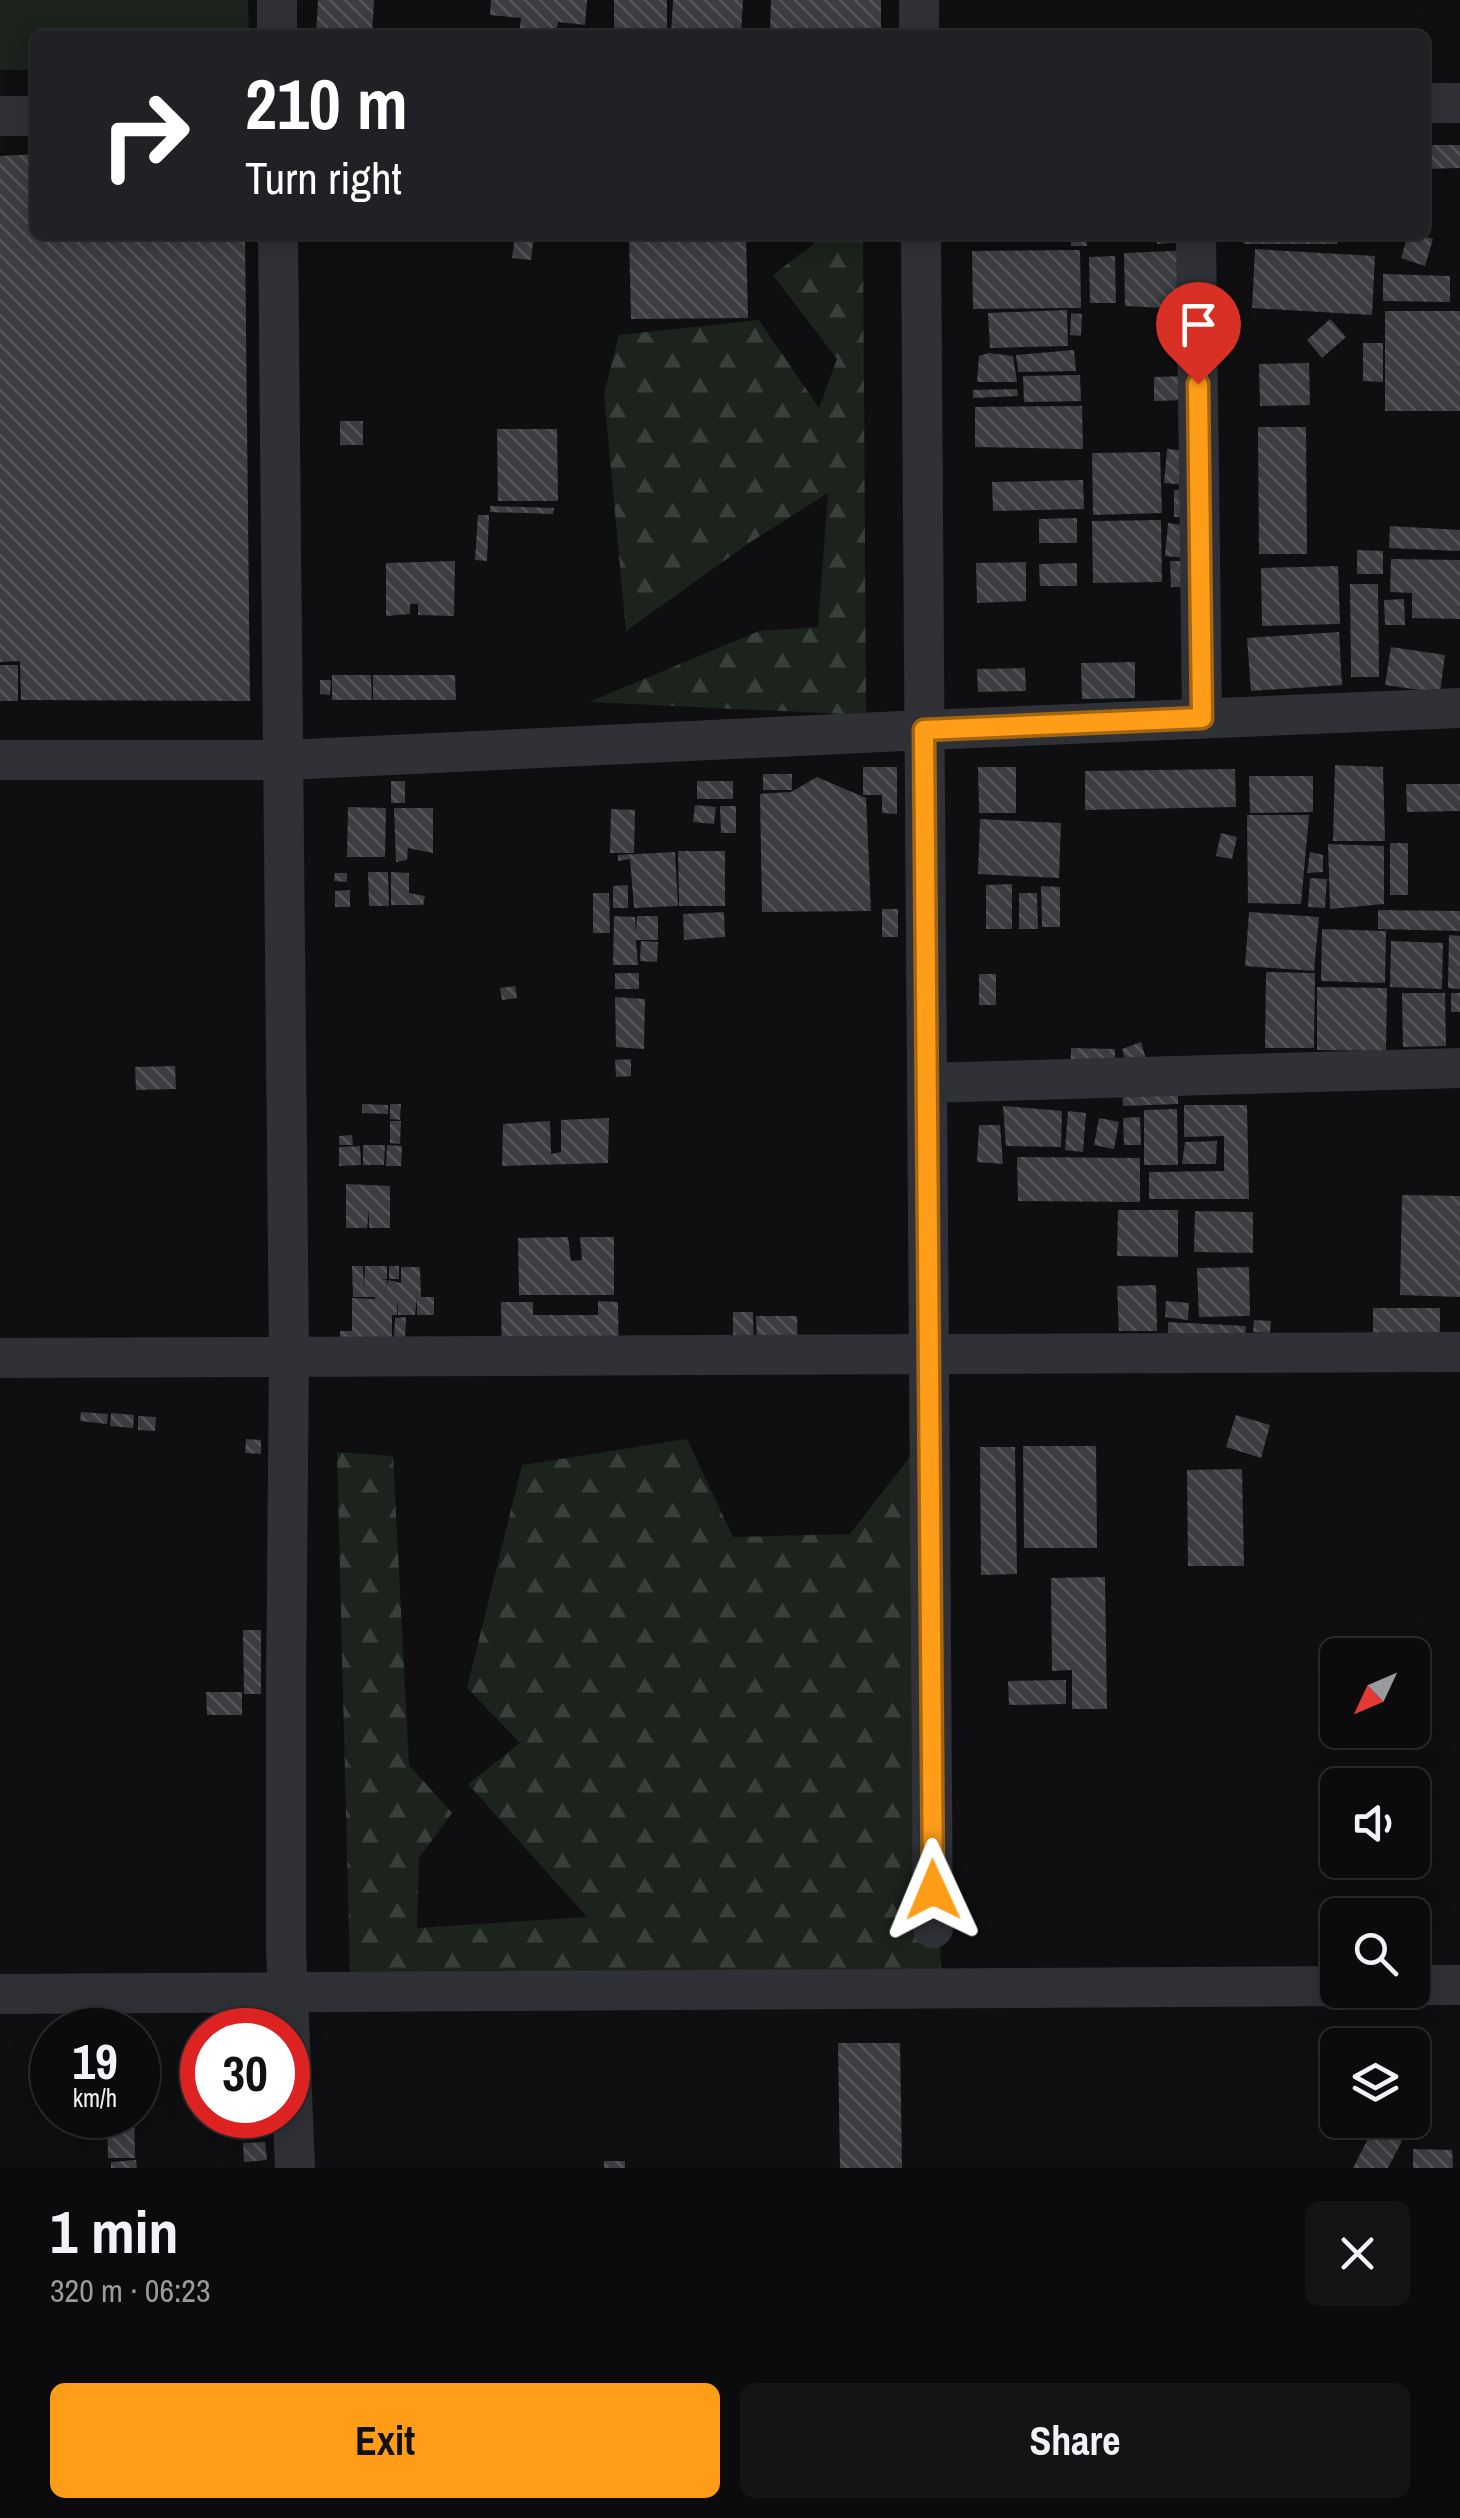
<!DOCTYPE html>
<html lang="en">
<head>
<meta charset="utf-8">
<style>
  body { margin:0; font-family:"Archivo Narrow",sans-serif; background:#141416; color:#f1f3f6; height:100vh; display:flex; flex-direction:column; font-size:38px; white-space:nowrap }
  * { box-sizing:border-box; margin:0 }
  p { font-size:32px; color:#9a9b9d }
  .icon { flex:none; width:55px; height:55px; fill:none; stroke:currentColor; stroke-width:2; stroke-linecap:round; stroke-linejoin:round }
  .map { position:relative; height:2168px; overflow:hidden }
  .panel { display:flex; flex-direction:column; background:#0b0b0d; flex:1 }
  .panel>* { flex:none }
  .banner { position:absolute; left:30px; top:30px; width:1400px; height:210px; border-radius:15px; box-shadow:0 5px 25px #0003,0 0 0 2px #2b2b2e; background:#202124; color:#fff; overflow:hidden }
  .needle { width:65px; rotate:226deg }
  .buttons { position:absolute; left:1320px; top:1638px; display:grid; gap:20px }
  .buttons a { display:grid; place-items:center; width:110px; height:110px; border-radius:15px; background:#0b0b0d; box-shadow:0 5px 25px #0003,0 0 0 2px #2b2b2e; font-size:50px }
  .speed { position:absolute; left:30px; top:2008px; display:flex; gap:20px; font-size:50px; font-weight:700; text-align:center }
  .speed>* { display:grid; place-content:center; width:130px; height:130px; border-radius:50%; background:#0b0b0d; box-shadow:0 5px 25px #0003,0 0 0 2px #2b2b2e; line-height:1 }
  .speed small { font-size:25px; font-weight:400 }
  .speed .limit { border:15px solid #d22; background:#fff; color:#111 }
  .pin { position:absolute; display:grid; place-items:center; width:85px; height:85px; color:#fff; margin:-102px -42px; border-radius:50% 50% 50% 0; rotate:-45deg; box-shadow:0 0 10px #0007 }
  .pin .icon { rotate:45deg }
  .me { position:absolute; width:110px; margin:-55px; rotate:359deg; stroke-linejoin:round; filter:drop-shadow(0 0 8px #0008) }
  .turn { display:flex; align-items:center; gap:35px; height:210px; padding:0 50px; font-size:45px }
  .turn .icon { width:130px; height:130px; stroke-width:2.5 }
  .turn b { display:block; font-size:70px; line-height:85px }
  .round { display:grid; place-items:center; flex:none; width:105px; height:105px; border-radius:15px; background:#141416 }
  .headline { display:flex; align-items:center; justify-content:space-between; height:170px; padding:0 50px }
  h1 { font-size:60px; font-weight:800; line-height:75px }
  .button { display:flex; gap:20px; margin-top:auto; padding:20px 50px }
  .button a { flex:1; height:115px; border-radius:15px; background:#ff9d19; color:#111; font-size:40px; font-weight:800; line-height:115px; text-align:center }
  .button a+a { background:#141416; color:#f1f3f6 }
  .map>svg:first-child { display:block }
  .green { fill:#1b231c }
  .forest { fill:url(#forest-firs) }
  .building { fill:url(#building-back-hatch) }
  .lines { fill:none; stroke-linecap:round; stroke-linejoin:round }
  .minor { stroke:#303136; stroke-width:40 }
  .route-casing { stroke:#a66610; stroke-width:25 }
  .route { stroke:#ff9d19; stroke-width:18 }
</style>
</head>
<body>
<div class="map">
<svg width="1460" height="2168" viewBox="0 0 1460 2168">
  <defs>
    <pattern id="forest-firs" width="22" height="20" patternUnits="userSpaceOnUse" patternTransform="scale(2.5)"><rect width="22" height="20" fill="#1b231c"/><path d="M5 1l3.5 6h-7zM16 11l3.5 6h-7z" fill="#39403b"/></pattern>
    <pattern id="building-back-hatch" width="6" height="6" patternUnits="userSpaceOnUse" patternTransform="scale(2.5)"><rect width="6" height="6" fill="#3b3d41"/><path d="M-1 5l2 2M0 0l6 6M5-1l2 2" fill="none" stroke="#54565a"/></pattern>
  </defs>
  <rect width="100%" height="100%" fill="#0f0f11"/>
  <polygon class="green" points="0,0 248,0 249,35 35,35 35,70 0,70"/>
  <g class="forest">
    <polygon points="825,235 863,235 866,715 589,702 759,631 818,627 828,493 749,543 626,631 604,394 619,335 759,320 819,408 837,359 773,275"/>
    <polygon points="927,1435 941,1972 350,1974 337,1452 393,1456 409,1765 452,1813 419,1858 417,1928 587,1917 468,1784 520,1743 467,1688 522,1465 687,1439 733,1537 850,1534"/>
  </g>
  <g class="building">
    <polygon points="318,0 374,0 372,35 316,35"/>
    <polygon points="491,0 587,0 585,25 558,22 556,35 519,35 521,18 490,15"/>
    <rect x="614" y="0" width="53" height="35"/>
    <polygon points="673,0 743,0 741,35 671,35"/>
    <polygon points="771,0 881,0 881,35 770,35"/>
    <polygon points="1425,145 1460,145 1460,168 1425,169"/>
    <polygon points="35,154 35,235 245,235 250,701 21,700 20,661 0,662 0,156"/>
    <polygon points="515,235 534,235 531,260 512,258"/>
    <polygon points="629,235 746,235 748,318 631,319"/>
    <polygon points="1071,235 1086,235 1087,246 1071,246"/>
    <polygon points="1157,235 1191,235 1191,241 1157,244"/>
    <rect x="1244" y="235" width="93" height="9"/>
    <polygon points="1408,235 1421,235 1433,239 1425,266 1401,258"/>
    <polygon points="1255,249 1375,256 1372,315 1252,308"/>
    <polygon points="1080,250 1081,308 973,309 972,251"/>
    <polygon points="1194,250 1184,309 1125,306 1124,253"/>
    <polygon points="1115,256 1116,303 1090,303 1089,257"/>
    <polygon points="1383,274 1450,276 1450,302 1383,301"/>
    <polygon points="1067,310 1068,346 990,348 988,313"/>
    <rect x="1385" y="311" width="75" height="100"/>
    <polygon points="1071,313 1082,314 1081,336 1070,335"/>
    <polygon points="1330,319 1346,337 1322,358 1307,340"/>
    <polygon points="1363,343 1383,343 1383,382 1363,381"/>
    <polygon points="1074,350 1076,371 1018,372 1016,355"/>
    <polygon points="989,353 1013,356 1017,382 977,382 979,356"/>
    <polygon points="1309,363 1310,405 1260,406 1259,364"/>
    <polygon points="1080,375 1081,401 1024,402 1023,376"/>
    <polygon points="1188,376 1189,400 1154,401 1154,377"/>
    <polygon points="1017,389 1018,396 973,398 973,390"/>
    <polygon points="1082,406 1083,449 975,447 975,407"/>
    <rect x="340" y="421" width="23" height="24"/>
    <polygon points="1258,427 1306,427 1307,554 1259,554"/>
    <polygon points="497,429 557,429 558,501 498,501"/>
    <polygon points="1167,449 1189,451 1186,485 1164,483"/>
    <polygon points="1160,452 1162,513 1093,515 1092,453"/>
    <polygon points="1083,480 1084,509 993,511 992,482"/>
    <polygon points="1193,489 1194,517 1174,517 1174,490"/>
    <polygon points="490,506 554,508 553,514 490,512"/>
    <polygon points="478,515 489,515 487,561 475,560"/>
    <polygon points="1077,518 1077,543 1039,543 1039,519"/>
    <polygon points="1161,520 1162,582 1093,583 1092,521"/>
    <polygon points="1168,523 1190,526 1187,558 1165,556"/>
    <polygon points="1390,526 1460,530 1460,551 1389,548"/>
    <polygon points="1357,550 1383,551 1383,574 1357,574"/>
    <polygon points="1391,559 1460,560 1460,619 1412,618 1412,593 1390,592"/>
    <polygon points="455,561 454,616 418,615 418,604 410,604 410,614 386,616 386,563"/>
    <polygon points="1170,561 1195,561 1195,587 1171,587"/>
    <polygon points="1026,562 1026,601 977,603 976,563"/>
    <polygon points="1077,563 1077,586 1040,586 1039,564"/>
    <polygon points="1338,566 1340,624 1262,626 1261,568"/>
    <polygon points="1350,584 1378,584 1379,677 1351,677"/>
    <polygon points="1404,599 1405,625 1385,625 1384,600"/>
    <polygon points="1339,632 1342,685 1251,691 1247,638"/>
    <polygon points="1391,647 1445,655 1440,693 1385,685"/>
    <polygon points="1135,662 1135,698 1082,699 1081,663"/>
    <rect x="0" y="665" width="18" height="36"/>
    <polygon points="1025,668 1026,691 978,692 977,669"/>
    <polygon points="332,675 371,675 372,700 332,700"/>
    <polygon points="373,675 455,675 456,700 373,700"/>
    <polygon points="320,680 331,680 330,695 320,694"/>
    <polygon points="1335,765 1383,767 1385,841 1333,841"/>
    <polygon points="863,767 897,767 897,814 882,813 882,795 863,795"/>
    <polygon points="978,767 1016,767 1016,813 979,813"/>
    <polygon points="1235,769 1236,807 1085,810 1085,771"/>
    <rect x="763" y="774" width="29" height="16"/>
    <polygon points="1249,776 1313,776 1313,812 1250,813"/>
    <polygon points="817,777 866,798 871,911 762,912 760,794 791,792"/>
    <rect x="391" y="781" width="14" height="22"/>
    <rect x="697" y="781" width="36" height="18"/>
    <polygon points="1406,784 1460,784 1460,811 1407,812"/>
    <polygon points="695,805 716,807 714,824 693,822"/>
    <polygon points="720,806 736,806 736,833 721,833"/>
    <polygon points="348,807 386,808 385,857 347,857"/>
    <polygon points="394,808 433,808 433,853 408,848 407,860 396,862"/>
    <polygon points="611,809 635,810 634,853 610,853"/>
    <polygon points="1247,815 1309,815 1301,904 1248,903"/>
    <polygon points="980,819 1061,823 1059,878 978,874"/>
    <polygon points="1221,833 1237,837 1232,859 1216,856"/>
    <rect x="1390" y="843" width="18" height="52"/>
    <polygon points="1328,844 1384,846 1384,904 1330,909"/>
    <polygon points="678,851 725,851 725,906 679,906"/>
    <polygon points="675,852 678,906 634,908 630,859 618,861 618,855"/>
    <polygon points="1310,852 1323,855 1323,872 1307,873"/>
    <polygon points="368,872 388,872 389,906 369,906"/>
    <polygon points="391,872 409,873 409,893 425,896 423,905 391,905"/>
    <polygon points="335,873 347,873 347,882 334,881"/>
    <polygon points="1310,878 1327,879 1325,908 1308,907"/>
    <polygon points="1012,884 1012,929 986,929 986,885"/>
    <polygon points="628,885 628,908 613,908 613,886"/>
    <polygon points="1041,886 1060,887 1060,927 1042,927"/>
    <polygon points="350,890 350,907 335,907 335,891"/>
    <polygon points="593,893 609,893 610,933 593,933"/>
    <polygon points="1019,893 1037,893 1038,929 1019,929"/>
    <rect x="882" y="909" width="16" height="28"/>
    <polygon points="1378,910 1460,911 1460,931 1378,929"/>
    <polygon points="724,912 725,937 684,940 683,914"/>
    <polygon points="1249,912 1319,917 1314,971 1245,966"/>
    <polygon points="614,916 635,917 636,933 637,916 658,916 658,940 636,940 638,965 613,965"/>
    <polygon points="1322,929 1386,931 1385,983 1321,981"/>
    <polygon points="1449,935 1460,936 1460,989 1448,988"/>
    <polygon points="641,941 658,942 657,962 640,961"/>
    <polygon points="1391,941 1443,943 1442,989 1390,987"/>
    <polygon points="1266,972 1315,973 1314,1048 1265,1048"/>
    <rect x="615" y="973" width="24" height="16"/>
    <rect x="979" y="974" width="17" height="31"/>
    <polygon points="515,986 517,998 502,1000 500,988"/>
    <polygon points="1317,987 1387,988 1386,1051 1317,1050"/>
    <polygon points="1402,993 1445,993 1446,1046 1403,1047"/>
    <rect x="1451" y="993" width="9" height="19"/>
    <polygon points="615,997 645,999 644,1049 616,1047"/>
    <polygon points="1141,1042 1148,1066 1129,1072 1122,1049"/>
    <polygon points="1071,1048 1115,1049 1115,1074 1070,1073"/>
    <polygon points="631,1059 631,1076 616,1077 615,1060"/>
    <polygon points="175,1066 176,1089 136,1090 135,1067"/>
    <polygon points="1122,1081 1178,1081 1178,1104 1123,1106"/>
    <polygon points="362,1104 388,1105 388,1114 362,1113"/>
    <polygon points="390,1104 401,1104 400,1120 390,1119"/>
    <polygon points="1184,1105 1247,1105 1249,1199 1149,1199 1149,1172 1224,1171 1224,1136 1184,1137"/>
    <polygon points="1003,1106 1062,1111 1061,1147 1006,1146"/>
    <polygon points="1177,1109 1178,1165 1144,1165 1144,1110"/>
    <polygon points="1068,1111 1086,1113 1083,1152 1065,1150"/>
    <polygon points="1140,1117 1141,1145 1124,1145 1123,1118"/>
    <polygon points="609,1118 608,1163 502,1166 503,1124 550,1121 551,1154 561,1152 561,1120"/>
    <polygon points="1099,1118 1119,1122 1114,1149 1094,1145"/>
    <polygon points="390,1121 401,1121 400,1144 390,1143"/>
    <polygon points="979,1125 1000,1125 1003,1164 977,1162"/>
    <polygon points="352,1135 353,1145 339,1145 339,1136"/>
    <polygon points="1217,1141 1216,1164 1182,1164 1185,1142"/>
    <polygon points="363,1145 385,1145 384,1165 363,1165"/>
    <polygon points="387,1145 402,1146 401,1166 386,1166"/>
    <polygon points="360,1146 361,1165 339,1166 339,1147"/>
    <polygon points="1017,1157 1140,1158 1140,1202 1018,1201"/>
    <polygon points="346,1184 390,1186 390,1228 369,1228 369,1210 367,1228 346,1228"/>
    <polygon points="1402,1195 1460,1196 1460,1297 1400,1295"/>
    <polygon points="1118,1210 1178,1210 1178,1257 1117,1256"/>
    <polygon points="1195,1211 1253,1212 1253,1253 1194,1252"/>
    <polygon points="568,1237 571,1261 582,1260 580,1237 614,1237 614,1295 519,1295 518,1238"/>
    <polygon points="352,1266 363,1266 364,1288 365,1266 387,1266 387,1279 381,1279 387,1280 386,1291 388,1280 401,1283 401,1267 420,1267 421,1297 434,1297 434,1315 417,1315 417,1297 415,1315 398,1315 397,1297 397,1315 392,1315 392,1337 340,1347 340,1331 352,1331 352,1298 375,1299 375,1297 353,1297"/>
    <rect x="389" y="1266" width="10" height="13"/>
    <polygon points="1249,1267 1250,1316 1199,1317 1197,1268"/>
    <polygon points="1156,1285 1157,1331 1119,1331 1117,1286"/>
    <polygon points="598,1301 618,1302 619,1362 502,1362 501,1302 533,1302 533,1315 598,1315"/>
    <polygon points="1166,1301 1189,1303 1188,1320 1165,1317"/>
    <rect x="1373" y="1308" width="67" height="31"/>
    <polygon points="733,1312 753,1312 754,1353 733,1353"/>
    <polygon points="756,1316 797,1316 798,1351 757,1351"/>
    <polygon points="406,1317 405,1339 394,1338 395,1318"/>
    <polygon points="1254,1320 1271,1321 1270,1333 1253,1332"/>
    <polygon points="1168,1322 1246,1326 1245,1337 1168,1333"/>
    <polygon points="81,1412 108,1414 107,1424 80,1421"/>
    <polygon points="111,1413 134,1415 133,1428 110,1426"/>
    <polygon points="1236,1415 1270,1425 1261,1458 1226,1447"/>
    <polygon points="138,1416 156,1417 155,1431 138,1430"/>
    <polygon points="246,1439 261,1440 261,1454 245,1453"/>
    <polygon points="1023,1446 1096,1446 1097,1548 1024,1548"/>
    <polygon points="980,1447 1015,1447 1017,1574 981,1575"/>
    <polygon points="1242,1469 1244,1566 1188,1566 1187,1470"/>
    <polygon points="1105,1577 1107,1709 1072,1709 1072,1670 1052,1671 1051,1578"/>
    <polygon points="243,1630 261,1630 261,1694 244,1694"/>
    <polygon points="1066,1680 1066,1704 1009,1705 1008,1681"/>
    <polygon points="206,1692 242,1692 242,1715 207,1715"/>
    <polygon points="838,2043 900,2043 902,2168 840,2168"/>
    <polygon points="202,2048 202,2098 196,2098 194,2049"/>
    <polygon points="107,2115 134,2115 135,2158 108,2158"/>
    <polygon points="1374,2127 1402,2141 1388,2168 1353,2168"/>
    <polygon points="265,2142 267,2160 244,2162 243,2143"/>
    <polygon points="1413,2149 1452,2150 1453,2168 1413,2168"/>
    <polygon points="136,2160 137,2168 111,2168 111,2162"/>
    <rect x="604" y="2161" width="21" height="7"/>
  </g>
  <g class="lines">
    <g class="minor">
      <polyline points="919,0 919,35"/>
      <polyline points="277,35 277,0"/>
      <polyline points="1425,103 1460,103"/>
      <polyline points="0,116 35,116"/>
      <polyline points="278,235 289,1357 286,1692 286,1948 295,2168"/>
      <polyline points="921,235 933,1928"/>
      <polyline points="1196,235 1202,718"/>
      <polyline points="0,760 285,760 924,730 1460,708"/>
      <polyline points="927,1083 1460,1068"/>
      <polyline points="0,1358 1460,1352"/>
      <polyline points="1412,1985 1460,1985"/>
      <polyline points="0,1994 1338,1986"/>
    </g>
  </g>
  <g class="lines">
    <g class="route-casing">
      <polyline id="route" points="933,1890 924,730 1202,718 1198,384"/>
    </g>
    <use href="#route" class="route"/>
  </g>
</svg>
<div class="buttons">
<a><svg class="needle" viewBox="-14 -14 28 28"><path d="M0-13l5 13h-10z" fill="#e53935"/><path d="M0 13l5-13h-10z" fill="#9a9b9d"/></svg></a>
<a><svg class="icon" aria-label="sound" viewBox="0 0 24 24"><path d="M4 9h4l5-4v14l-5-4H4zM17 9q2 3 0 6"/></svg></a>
<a><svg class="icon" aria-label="search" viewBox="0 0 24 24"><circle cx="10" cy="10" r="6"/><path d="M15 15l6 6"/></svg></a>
<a><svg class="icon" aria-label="layers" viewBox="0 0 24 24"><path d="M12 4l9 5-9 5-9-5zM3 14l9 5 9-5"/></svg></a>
</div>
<div class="speed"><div>19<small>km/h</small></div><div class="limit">30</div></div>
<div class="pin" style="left:1198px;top:384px;background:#d93025"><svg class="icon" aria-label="arrive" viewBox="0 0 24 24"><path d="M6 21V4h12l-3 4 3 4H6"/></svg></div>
<svg class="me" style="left:933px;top:1890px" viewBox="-20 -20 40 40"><path d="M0-17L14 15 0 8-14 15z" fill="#ff9d19" stroke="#fff" stroke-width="4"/></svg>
<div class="banner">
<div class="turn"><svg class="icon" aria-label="right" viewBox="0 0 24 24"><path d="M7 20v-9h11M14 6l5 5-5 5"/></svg><div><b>210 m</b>Turn right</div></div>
</div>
</div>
<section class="panel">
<div class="headline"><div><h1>1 min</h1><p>320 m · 06:23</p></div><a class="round"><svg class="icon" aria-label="close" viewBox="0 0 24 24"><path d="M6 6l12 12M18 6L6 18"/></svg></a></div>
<div class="button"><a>Exit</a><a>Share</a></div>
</section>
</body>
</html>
